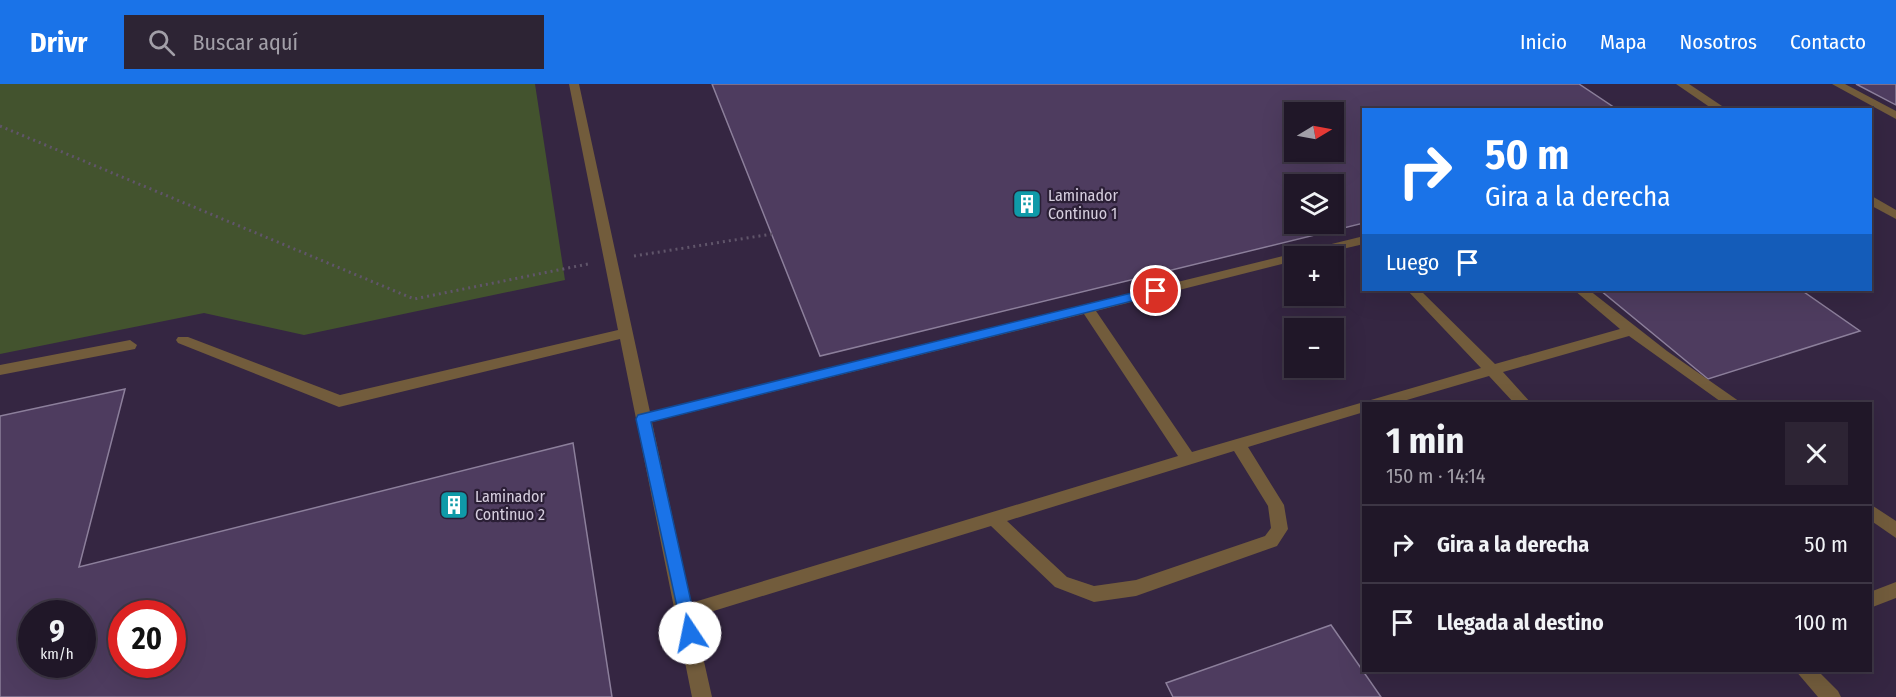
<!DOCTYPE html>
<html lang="es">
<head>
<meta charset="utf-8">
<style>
  body { margin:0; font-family:"Fira Sans Condensed",sans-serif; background:#2d2434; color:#f1f3f6; height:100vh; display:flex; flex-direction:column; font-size:22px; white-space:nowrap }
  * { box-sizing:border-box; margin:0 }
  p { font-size:20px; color:#a29fa8 }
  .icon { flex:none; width:33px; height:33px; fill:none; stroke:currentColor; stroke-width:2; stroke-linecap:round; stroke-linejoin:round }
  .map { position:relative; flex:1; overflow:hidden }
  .details { position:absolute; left:1362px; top:318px; width:510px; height:270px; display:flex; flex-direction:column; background:#201728; border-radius:0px; box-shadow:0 6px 24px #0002,0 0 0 2px #3d3645 }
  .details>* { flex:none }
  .hud { position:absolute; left:1362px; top:24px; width:510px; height:183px; border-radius:0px; box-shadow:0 6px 24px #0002,0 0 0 2px #3d3645; background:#1a73e8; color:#fff; overflow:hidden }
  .needle { width:39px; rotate:80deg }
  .tools { position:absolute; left:1284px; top:18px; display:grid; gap:12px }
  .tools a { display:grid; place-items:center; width:60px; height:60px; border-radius:0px; background:#201728; box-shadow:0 6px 24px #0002,0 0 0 2px #3d3645; font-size:30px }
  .speed { position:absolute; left:18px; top:516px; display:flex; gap:12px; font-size:30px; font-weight:700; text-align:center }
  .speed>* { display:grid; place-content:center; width:78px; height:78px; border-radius:50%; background:#201728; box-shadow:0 6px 24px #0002,0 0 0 2px #3d3645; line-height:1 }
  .speed small { font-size:15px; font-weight:400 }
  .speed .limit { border:9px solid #d22; background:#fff; color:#111 }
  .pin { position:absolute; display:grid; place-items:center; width:51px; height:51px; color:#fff; margin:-26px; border:3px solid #fff; border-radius:50%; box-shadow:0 2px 6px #0007 }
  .me { position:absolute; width:66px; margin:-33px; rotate:349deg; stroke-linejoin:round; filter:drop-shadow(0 0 4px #0008) }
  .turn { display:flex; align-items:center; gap:21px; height:126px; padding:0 24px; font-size:27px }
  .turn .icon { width:78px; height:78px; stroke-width:2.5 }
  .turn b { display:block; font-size:42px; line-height:51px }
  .then { display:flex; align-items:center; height:57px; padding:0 24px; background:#0003; gap:12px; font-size:22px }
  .round { display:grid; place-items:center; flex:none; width:63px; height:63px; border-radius:0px; background:#2d2434 }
  .head { display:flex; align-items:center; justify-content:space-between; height:102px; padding:0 24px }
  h1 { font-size:36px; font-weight:700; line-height:45px }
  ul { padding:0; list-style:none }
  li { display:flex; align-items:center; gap:18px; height:78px; padding:0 24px; border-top:2px solid #3d3645 }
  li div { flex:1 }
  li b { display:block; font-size:22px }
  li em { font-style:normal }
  header { display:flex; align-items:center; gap:36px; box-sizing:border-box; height:84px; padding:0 30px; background:#1a73e8; color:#fff }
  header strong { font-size:28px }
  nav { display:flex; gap:33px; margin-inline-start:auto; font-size:21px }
  .search { width:420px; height:54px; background:#2d2434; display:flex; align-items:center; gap:15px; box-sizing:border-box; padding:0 21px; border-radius:0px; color:#a29fa8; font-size:22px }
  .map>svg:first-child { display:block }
  .built { fill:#352642; fill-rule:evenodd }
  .green { fill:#43532e }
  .building { fill:#4e3c5f; stroke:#8c7f9b; stroke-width:1.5; fill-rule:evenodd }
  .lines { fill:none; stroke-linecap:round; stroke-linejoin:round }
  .path { stroke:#60556a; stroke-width:3; stroke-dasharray:2 4; stroke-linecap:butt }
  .lane { fill:#725c3c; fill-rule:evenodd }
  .route { fill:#1a73e8; stroke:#114b97; stroke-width:1.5 }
  .labels { text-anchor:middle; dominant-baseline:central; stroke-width:4.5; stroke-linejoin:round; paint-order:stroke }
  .poi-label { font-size:16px; fill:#d6cede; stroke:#2b1f36; text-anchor:start }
</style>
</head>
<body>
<header>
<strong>Drivr</strong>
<div class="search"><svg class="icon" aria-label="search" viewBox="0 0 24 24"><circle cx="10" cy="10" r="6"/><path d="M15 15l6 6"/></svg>Buscar aquí</div>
<nav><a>Inicio</a><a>Mapa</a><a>Nosotros</a><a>Contacto</a></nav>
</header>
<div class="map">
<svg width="1896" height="613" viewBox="0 0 1896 613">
  <rect width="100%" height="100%" fill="#2b1f36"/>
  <path class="built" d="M0,0H1896V613H0ZM1364,26H1870V206H1364ZM1294,28H1334V68H1294ZM1294,100H1334V140H1294ZM1294,172H1334V212H1294ZM1294,244H1334V284H1294ZM1364,320H1870V586H1364ZM32,530H82V580H32ZM122,530H172V580H122Z"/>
  <polygon class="green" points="0,0 535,0 565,196 304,251 204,229 0,270"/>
  <g class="building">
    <path d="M712,0H1579L1618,26H1364V139L820,272ZM1294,28H1334V68H1294ZM1294,100H1334V140H1294Z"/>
    <polygon points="1856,0 1896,0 1896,21"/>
    <polygon points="1600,206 1801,206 1860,247 1708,295"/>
    <path d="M125,305L79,483L573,359L612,613H0V332ZM32,530H82V580H32ZM122,530H172V580H122Z"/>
    <polygon points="1331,541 1381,613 1173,613 1166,599"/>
  </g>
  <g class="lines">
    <g class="path">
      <polyline points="0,42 414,215 588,180"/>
      <polyline points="634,172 772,150"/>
    </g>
    <g class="lane">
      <path d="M569,0H579L650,328L1364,152V160L1312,172H1294V177L1096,227L1192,368L1481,284L1407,206H1420L1495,280L1620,245L1574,206H1589L1667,267L1743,320H1724L1629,252L1503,288L1532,320H1515L1489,292L1393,320H1364V328L1248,363L1284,421L1288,445L1277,462L1136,512L1094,518L1055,503L991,442L694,533L712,613H692L620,255L339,323L178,259L176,256L178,253H188L340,311L618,246ZM1084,230L1178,372L691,519L652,338ZM1234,367L1268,422L1271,444L1265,452L1136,496L1094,502L1067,493L1007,437Z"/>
      <polygon points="1676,0 1689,0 1728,26 1714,26"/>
      <polygon points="1832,0 1845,0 1896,27 1896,35"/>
      <polygon points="1870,111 1896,126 1896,135 1870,121"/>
      <polygon points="130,256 137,261 135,265 0,291 0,281"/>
      <polygon points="1870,420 1896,437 1896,454 1870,436"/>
      <polygon points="1896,498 1896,514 1870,524 1870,508"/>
      <polygon points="1795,586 1817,586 1838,607 1841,613 1818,613"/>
    </g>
  </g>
  <polygon class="route" points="1156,203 1160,204 1160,210 651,338 698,549 695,555 690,557 684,555 636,335 638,331"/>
  <defs>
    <g id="building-square" transform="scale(1.5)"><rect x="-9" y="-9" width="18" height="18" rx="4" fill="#0f9aa8" stroke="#2b1f36"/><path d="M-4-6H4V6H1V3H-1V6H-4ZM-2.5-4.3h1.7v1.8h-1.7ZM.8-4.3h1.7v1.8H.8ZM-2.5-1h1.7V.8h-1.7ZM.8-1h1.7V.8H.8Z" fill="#fff"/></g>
  </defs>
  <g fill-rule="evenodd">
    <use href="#building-square" x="1027" y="120"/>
    <use href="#building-square" x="454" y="421"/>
  </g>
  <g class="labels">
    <g class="poi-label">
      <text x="1048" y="111">Laminador<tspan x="1048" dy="18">Continuo 1</tspan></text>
      <text x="475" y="412">Laminador<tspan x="475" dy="18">Continuo 2</tspan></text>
    </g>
  </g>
</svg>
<div class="tools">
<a><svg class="needle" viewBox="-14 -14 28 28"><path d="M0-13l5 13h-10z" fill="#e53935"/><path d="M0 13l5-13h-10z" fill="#a29fa8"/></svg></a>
<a><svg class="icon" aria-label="layers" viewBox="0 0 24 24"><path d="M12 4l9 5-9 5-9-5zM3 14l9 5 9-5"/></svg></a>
<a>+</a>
<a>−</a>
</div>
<div class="speed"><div>9<small>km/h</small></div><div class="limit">20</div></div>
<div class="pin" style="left:1156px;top:207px;background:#d93025"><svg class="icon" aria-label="arrive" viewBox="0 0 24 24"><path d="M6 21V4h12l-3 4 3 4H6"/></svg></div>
<svg class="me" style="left:690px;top:549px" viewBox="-20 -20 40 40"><circle r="19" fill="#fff"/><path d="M0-13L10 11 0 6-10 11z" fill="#1a73e8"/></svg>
<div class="hud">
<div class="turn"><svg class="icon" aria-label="right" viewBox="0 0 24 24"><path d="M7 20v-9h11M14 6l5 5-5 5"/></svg><div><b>50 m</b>Gira a la derecha</div></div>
<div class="then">Luego<svg class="icon" aria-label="arrive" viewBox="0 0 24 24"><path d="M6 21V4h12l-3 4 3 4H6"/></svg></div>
</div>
<section class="details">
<div class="head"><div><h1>1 min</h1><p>150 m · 14:14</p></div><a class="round"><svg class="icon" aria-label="close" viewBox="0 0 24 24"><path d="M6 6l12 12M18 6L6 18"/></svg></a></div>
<ul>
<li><svg class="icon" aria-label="right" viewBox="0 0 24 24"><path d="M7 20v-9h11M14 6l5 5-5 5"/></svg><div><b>Gira a la derecha</b></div><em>50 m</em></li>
<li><svg class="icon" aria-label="arrive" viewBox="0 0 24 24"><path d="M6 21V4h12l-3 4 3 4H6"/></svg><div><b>Llegada al destino</b></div><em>100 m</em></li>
</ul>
</section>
</div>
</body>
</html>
